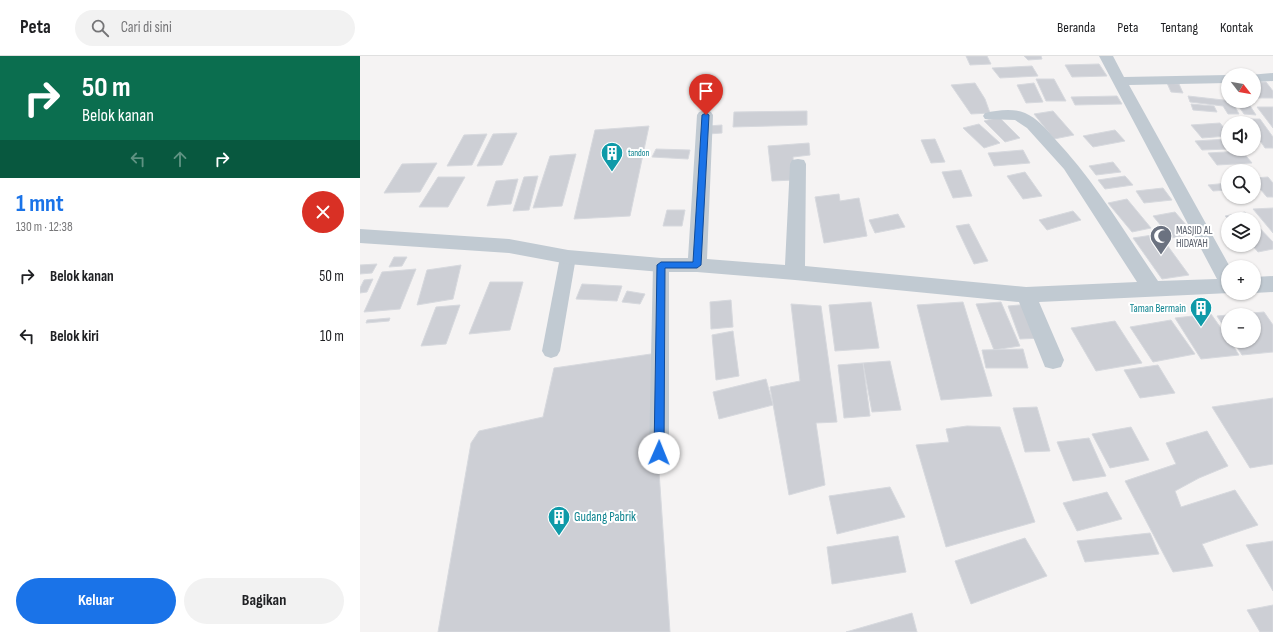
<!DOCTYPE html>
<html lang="id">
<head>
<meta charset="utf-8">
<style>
  body { margin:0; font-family:"Sofia Sans Condensed",sans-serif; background:#f2f2f2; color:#202124; height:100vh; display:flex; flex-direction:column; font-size:15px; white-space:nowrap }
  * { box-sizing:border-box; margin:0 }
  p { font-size:13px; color:#757577 }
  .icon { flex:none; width:22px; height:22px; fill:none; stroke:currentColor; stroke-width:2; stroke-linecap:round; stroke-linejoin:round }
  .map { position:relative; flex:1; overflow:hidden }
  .sheet { display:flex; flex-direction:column; background:#fff; width:360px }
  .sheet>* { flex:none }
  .hud { background:#0b6e4f; color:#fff; overflow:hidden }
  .needle { width:26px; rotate:121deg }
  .buttons { position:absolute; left:861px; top:12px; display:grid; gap:8px }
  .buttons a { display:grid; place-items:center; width:40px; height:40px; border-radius:50%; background:#fff; box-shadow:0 1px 3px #0004; font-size:20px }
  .pin { position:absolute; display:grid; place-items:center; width:34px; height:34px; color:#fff; margin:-41px -17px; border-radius:50% 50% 50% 0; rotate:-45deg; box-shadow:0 0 4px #0007 }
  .pin .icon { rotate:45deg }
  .me { position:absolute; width:44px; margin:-22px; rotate:1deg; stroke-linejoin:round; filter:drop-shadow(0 0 3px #0008) }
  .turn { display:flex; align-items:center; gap:14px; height:84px; padding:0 16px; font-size:18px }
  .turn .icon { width:52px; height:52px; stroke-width:2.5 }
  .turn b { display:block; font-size:28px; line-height:34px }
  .lanes { display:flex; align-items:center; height:38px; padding:0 16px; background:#0003; justify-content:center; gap:20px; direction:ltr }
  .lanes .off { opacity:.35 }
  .round { display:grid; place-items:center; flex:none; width:42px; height:42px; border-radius:21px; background:#f2f2f2 }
  .summary { display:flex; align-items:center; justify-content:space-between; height:68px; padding:0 16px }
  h1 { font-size:24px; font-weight:700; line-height:30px; color:#1a73e8 }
  .button { display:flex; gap:8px; margin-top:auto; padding:8px 16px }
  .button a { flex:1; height:46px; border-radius:24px; background:#1a73e8; color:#fff; font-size:16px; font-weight:700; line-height:46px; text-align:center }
  .button a+a { background:#f2f2f2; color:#202124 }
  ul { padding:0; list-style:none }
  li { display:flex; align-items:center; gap:12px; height:60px; padding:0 16px }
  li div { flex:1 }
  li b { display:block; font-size:15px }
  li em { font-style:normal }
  header { display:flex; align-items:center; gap:24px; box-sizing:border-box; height:56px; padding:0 20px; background:#fff; border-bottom:1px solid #e0e0e0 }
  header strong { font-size:19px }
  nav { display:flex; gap:22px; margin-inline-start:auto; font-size:14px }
  .search { width:280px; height:36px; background:#f2f2f2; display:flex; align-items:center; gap:10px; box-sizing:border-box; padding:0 14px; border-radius:22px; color:#757577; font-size:15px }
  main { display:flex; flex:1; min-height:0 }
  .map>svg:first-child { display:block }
  .building { fill:#cdcfd5; stroke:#d7d9de }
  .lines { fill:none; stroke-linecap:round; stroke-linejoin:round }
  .service { fill:#c1cad2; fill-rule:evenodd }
  .minor { fill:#c1cad2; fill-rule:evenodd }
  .route { fill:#1a73e8; stroke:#114b97 }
  .labels { text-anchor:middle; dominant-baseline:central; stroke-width:4; stroke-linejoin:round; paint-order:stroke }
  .far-culture-label { font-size:9px; fill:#0d838f; stroke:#fff; text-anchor:start }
  .worship-label { font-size:11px; fill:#5b616d; stroke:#fff; text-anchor:start }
  .culture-label { font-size:11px; fill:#0d838f; stroke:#fff; text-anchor:end }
  .near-culture-label { font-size:13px; fill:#0d838f; stroke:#fff; text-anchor:start }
</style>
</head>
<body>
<header>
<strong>Peta</strong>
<div class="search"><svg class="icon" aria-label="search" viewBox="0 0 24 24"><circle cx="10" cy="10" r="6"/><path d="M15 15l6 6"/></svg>Cari di sini</div>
<nav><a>Beranda</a><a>Peta</a><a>Tentang</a><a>Kontak</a></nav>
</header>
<main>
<section class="sheet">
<div class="hud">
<div class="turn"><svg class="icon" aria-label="right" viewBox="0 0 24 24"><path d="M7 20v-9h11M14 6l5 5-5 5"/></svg><div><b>50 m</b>Belok kanan</div></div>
<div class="lanes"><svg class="icon off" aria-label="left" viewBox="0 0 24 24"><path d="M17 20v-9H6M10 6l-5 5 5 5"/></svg><svg class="icon off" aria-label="ahead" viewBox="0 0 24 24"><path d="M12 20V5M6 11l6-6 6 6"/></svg><svg class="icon" aria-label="right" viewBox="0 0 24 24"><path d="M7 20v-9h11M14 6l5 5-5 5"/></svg></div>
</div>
<div class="summary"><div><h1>1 mnt</h1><p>130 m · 12:38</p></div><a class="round" style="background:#d93025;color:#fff"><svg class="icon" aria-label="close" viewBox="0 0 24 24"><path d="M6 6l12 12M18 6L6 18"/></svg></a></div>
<ul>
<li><svg class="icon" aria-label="right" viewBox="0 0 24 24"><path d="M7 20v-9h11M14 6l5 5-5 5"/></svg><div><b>Belok kanan</b></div><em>50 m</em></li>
<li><svg class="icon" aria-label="left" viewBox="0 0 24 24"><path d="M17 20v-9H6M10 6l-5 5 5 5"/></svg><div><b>Belok kiri</b></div><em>10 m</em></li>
</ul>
<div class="button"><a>Keluar</a><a>Bagikan</a></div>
</section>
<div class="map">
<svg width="913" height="576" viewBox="0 0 913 576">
  <rect width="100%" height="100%" fill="#f5f3f3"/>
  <g class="building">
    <polygon points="606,0 627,0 631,8 610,9"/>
    <polygon points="664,0 681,0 682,3 668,4"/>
    <polygon points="739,8 747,20 712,21 705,9"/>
    <polygon points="672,10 678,20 640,22 632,12"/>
    <polygon points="676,23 694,23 706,45 686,45"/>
    <polygon points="894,26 906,26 913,35 913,42 897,42 894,38"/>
    <polygon points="615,27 625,43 630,57 611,58 591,29"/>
    <polygon points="674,27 683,46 666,47 657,29"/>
    <polygon points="807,27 819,28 823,37 811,36"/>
    <polygon points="757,40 762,48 715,49 711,41"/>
    <polygon points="828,40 872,45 879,58 868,58 863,50 830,46"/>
    <polygon points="875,45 887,45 896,59 884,58"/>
    <polygon points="831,48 854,50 857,56 833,54"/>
    <polygon points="897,51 913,51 913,72"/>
    <polygon points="447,55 447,69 373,71 374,56"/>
    <polygon points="693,55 714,79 694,83 674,58"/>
    <polygon points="639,61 660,82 645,86 624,65"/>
    <polygon points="885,63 900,63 913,81 913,92 905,92 894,76 894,67 888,67"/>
    <polygon points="860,67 868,77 868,80 842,82 831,69"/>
    <polygon points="619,68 640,87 624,92 603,72"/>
    <polygon points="362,69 362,77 348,78 348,70"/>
    <polygon points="289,70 270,160 214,163 235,74"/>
    <polygon points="755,74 765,85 733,91 723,80"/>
    <polygon points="157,77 142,109 117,110 133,78"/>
    <polygon points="127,78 112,109 87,110 104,79"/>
    <polygon points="575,83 585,106 571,107 561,84"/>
    <polygon points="868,83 868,93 842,94 835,85"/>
    <polygon points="449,87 450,99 433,101 434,124 412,125 408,90"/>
    <polygon points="296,93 330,94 328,103 292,101"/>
    <polygon points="663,94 670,107 634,110 628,97"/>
    <polygon points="882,95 892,107 857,109 848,97"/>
    <polygon points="216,98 202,150 173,152 190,100"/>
    <polygon points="753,106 761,116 736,119 729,110"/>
    <polygon points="77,107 60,136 24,137 42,108"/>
    <polygon points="601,114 612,140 593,142 582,116"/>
    <polygon points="665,116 682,140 663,143 647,120"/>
    <polygon points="178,120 169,154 153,155 164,121"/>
    <polygon points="765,120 773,129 745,133 738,124"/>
    <polygon points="78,121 105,121 88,151 59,151"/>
    <polygon points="908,121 913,127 913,141 907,141 894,126 894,122"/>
    <polygon points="158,123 151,148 127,150 136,125"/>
    <polygon points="868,127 868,134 853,135 848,129"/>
    <polygon points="803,132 812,144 784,147 776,135"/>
    <polygon points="479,138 480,145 499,142 507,180 464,187 455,141"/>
    <polygon points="767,143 791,172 772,176 748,147"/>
    <polygon points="913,152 913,177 893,153"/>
    <polygon points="307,154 325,154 322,170 303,170"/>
    <polygon points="713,155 721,164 687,174 679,164"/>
    <polygon points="815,156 834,178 811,182 793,160"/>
    <polygon points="885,156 891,163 868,163 865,160"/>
    <polygon points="538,158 545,171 515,177 509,164"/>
    <polygon points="894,166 913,186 913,193 898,196 892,189 894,189"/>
    <polygon points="609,168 628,205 614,208 596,170"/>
    <polygon points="799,178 829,219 802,223 773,182"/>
    <polygon points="34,201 47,201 42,210 29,211"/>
    <polygon points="17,208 12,217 0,218 0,209"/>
    <polygon points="101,209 93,243 57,249 67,214"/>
    <polygon points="56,213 40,253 4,256 22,216"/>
    <polygon points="13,223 7,236 0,237 0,232 4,224"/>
    <polygon points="130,226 163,226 150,274 109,278"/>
    <polygon points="222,228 262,230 257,245 216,243"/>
    <polygon points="267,235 285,238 280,248 262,246"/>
    <polygon points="371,244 373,271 351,273 350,246"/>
    <polygon points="511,246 519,292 475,295 469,249"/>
    <polygon points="603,246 632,340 581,344 557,249"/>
    <polygon points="641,246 660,290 634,294 616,248"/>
    <polygon points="431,248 461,250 477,366 456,367 465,429 429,439 410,331 440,325"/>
    <polygon points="670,248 683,282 660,283 648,250"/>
    <polygon points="100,249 86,288 61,290 76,251"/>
    <polygon points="904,256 913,269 913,296 882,299 873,285 894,285 894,259 868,259 868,277 857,260"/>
    <polygon points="851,258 868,282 868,285 870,285 879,299 841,303 815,262"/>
    <polygon points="30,262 29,265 6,267 7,264"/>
    <polygon points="811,264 835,298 793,306 770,271"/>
    <polygon points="755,265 782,307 736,315 711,272"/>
    <polygon points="373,275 379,320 356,324 352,279"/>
    <polygon points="663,293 668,312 626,312 622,294"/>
    <polygon points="291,298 310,576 78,576 111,387 119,375 183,361 194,312"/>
    <polygon points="530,305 541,354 512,356 503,307"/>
    <polygon points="503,307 510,360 484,362 478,309"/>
    <polygon points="798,309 815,337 780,342 764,314"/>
    <polygon points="406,323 413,349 359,363 353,336"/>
    <polygon points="913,342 913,408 890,412 852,351"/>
    <polygon points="677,351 690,395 665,396 653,352"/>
    <polygon points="607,370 640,371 675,466 586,491 556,389 589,386 586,373"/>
    <polygon points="771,371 789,404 750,412 732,378"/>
    <polygon points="847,375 868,410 839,422 815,435 821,451 875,434 898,469 842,488 853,510 813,516 765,425 816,408 806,387"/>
    <polygon points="729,382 746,420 713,425 697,386"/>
    <polygon points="530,431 545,461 477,478 469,440"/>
    <polygon points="747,436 762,463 717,475 703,447"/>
    <polygon points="790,477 799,498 725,506 717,485"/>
    <polygon points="538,480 546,516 472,528 467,491"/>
    <polygon points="665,482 687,520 611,548 595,505"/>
    <polygon points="913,485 913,535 886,489"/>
    <polygon points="913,549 913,576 900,576 887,554"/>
    <polygon points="552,557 557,576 486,576"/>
  </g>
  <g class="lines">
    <g class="service">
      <polygon points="208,195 213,197 216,201 200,295 197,300 191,302 185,300 182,295 200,201 203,197"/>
      <polygon points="301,203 306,205 309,209 309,397 306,403 299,406 292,403 289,397 293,209 296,205"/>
    </g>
    <g class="minor">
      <path d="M739,0H753L764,21L868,19H870H868V27L769,29L870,211H868V237H870L679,246L704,304L701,311L693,313L685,311L659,246L435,224L337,216H301L208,208L149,197L0,187V173L149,183L208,194L301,202H328L337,59L339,56L345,54L351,56L353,59L347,203L425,209L430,108L432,104L438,103L444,104L446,108L445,210L666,231L777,226L704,113L667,72L655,64L625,63L623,60L625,57C637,54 654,52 665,57C677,62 686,73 694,82C735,125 765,177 798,225L857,223Z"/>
      <polygon points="913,17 913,25 894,26 894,19 889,19"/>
      <polygon points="913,220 913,236 894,237 894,221"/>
    </g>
  </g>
  <polygon class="route" points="346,57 349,59 341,209 337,212 305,212 304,397 303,400 299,402 296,400 294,397 297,209 301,206 333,206 342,59"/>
  <defs>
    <g id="building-pin" transform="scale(1.15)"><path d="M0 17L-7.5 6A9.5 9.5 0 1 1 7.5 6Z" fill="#0f9aa8" stroke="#fff"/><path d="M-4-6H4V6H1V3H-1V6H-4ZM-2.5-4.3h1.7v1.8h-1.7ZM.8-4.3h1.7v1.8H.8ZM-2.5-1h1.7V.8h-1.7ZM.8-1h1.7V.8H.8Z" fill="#fff"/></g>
    <g id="mosque-pin" transform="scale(1.15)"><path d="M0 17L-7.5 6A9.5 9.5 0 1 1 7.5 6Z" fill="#6b7280" stroke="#fff"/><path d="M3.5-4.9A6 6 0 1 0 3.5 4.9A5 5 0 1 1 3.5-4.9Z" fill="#fff"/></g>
  </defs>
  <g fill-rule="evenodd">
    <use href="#building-pin" x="252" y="97"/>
    <use href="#mosque-pin" x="801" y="180"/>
    <use href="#building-pin" x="841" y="252"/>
    <use href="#building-pin" x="199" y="461"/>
  </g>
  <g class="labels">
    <g class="far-culture-label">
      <text x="268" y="97">tandon</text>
    </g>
    <g class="worship-label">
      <text x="816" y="174">MASJID AL<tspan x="816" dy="13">HIDAYAH</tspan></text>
    </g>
    <g class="culture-label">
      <text x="826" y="252">Taman Bermain</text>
    </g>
    <g class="near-culture-label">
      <text x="214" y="461">Gudang Pabrik</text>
    </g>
  </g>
</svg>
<div class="buttons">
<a><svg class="needle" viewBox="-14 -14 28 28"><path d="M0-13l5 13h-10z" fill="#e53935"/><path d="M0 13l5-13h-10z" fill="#757577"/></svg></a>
<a><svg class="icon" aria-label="sound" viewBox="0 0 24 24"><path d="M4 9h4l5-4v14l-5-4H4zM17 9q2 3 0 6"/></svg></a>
<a><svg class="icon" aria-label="search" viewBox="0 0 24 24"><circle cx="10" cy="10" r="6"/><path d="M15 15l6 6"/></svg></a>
<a><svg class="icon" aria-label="layers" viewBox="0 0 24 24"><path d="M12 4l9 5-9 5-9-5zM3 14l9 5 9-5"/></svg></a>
<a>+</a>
<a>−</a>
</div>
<div class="pin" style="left:346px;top:59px;background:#d93025"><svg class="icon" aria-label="arrive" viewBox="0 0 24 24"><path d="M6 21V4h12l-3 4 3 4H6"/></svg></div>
<svg class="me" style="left:299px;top:397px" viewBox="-20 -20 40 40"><circle r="19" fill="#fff"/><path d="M0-13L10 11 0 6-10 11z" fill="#1a73e8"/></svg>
</div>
</main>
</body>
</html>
